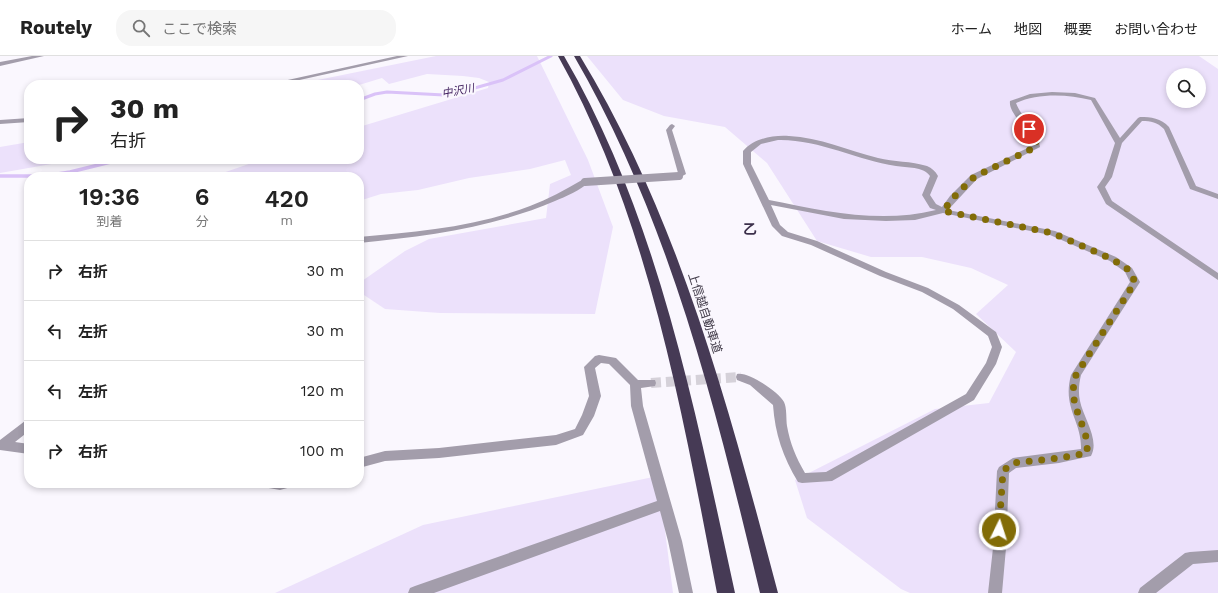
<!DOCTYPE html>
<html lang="ja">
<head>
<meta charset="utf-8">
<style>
  body { margin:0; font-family:"Work Sans","Noto Sans JP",sans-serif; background:#f6f6f6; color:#222; height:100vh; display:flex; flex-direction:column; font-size:15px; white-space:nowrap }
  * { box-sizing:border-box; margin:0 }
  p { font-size:13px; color:#767676 }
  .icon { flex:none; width:22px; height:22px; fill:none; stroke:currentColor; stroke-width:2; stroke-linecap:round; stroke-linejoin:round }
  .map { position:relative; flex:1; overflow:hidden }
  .side { position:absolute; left:24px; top:116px; width:340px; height:316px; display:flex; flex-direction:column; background:#fff; border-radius:16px; box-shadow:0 2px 6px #0003 }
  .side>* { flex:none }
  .guide { position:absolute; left:24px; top:24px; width:340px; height:84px; border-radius:16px; box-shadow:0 2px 6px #0003; background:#fff; color:#222; overflow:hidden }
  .tools { position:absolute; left:1166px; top:12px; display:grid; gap:8px }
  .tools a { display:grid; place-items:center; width:40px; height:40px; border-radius:50%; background:#fff; box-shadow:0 2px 6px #0003; font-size:20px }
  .pin { position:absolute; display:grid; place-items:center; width:34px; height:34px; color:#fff; margin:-17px; border:2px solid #fff; border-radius:50%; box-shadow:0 1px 4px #0007 }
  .me { position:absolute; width:44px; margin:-22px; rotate:4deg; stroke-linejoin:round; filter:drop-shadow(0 0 3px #0008) }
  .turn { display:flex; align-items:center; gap:14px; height:84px; padding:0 20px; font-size:18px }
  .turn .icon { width:52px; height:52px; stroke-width:2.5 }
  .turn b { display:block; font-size:28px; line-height:34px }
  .eta { display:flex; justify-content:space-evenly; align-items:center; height:68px; text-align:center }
  .eta b { font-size:24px; font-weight:600; line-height:28px }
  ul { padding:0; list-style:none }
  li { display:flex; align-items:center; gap:12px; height:60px; padding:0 20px; border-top:1px solid #e0e0e0 }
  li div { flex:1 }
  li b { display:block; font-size:15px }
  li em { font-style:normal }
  header { display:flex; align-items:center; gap:24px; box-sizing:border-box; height:56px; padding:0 20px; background:#fff; border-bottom:1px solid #e0e0e0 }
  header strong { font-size:19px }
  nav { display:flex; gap:22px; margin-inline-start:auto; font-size:14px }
  .search { width:280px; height:36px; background:#f6f6f6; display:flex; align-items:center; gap:10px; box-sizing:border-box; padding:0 14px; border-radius:16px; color:#767676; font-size:15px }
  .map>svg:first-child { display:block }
  .green { fill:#ece1fb; fill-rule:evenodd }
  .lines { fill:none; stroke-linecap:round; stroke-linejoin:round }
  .stream-far1 { stroke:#dac2f8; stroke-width:3 }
  .stream { stroke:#dac2f8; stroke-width:3.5 }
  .minor-tunnel { stroke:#d5d1d9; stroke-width:10; stroke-dasharray:10 5; stroke-linecap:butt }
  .minor { fill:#a39dab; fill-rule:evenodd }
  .highway { fill:#463a55; fill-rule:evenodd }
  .minor-bridge { stroke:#a39dab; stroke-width:8 }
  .route { stroke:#826c07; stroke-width:7; stroke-dasharray:0 12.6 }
  .labels { text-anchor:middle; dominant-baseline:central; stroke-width:4; stroke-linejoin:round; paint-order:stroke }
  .far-water-label { font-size:11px; font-style:italic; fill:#3f1e5d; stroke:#faf7fe }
  .street-label { font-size:12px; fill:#3f3947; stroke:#faf7fe }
  .quarter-label { font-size:14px; font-weight:bold; fill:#3c304b; stroke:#faf7fe }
</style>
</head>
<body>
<header>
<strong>Routely</strong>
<div class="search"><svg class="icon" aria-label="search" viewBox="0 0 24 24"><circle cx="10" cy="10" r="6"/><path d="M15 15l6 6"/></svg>ここで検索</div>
<nav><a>ホーム</a><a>地図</a><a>概要</a><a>お問い合わせ</a></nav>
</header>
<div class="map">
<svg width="1218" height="537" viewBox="0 0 1218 537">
  <rect width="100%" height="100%" fill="#faf7fe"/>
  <g class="green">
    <polygon points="436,0 537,0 588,104 613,171 595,258 440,257 385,253 361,237 362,225 405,195 429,183 546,162 550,128 571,119 565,104 530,113 469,122 418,134 381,138 359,145 359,121 211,121 263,103 359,103 359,71 488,32 489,26 479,22 463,20 427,18 389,28 382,22 359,29 293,29"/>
    <path d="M587,0H1199L1218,13V537H910L901,533L807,462L795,424L935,353L989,347L1016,296L976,258L1008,229L971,212L922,201H871L817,185L767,107L725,71L664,60L623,44ZM1173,19H1199V45H1173Z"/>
    <polygon points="29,86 29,103 80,103 0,117 0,91"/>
    <polygon points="658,420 673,537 275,537 423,469"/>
  </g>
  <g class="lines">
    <polyline class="stream-far1" points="359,44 375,38 387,36 444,39 457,37 503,24 551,0"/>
    <polyline class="stream" points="0,120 45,120 70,116 123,103"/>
    <polyline class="minor-tunnel" points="651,327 741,321"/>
    <g class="minor">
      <polygon points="32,0 44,0 0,10 0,6"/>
      <polygon points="397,0 408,0 277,29 265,29"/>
      <path d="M1052,36L1075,37L1095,42L1120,82L1138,62L1140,61C1151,61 1161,62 1169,71L1196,130L1218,138V143L1190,133L1164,73C1157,66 1151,65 1142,65L1122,87L1112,121L1105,131L1112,145L1218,217V224L1106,148L1097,131L1104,121L1115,87L1091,44C1067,38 1038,37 1016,47C1022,63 1038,73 1040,91L977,123L948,154L1055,175L1116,201L1132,212L1140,226L1081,319C1079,328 1078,336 1080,345C1083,361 1100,384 1091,400L1059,407L1016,412L1009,417L1006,492L1002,537H988L993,492L997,415L999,411L1013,402L1081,393C1082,365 1062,352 1071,319L1130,226L1125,216L1110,205L1050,179L943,157L915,164L886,165L844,163L771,149L780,169L788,176L817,185L886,216L928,232L959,249L996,276L1002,291L996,308L974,344L832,425L802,427L798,426C783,401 775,378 773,349L750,329L737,324L736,321L737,318C748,315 779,336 784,346C787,352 786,363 787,370C790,387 796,402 805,417L826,416L966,338L986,307L992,291L988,280L953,253L922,236L880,220L811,189L782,180L772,170L743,108V95C754,82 773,79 789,80C819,81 849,95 878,102C894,106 911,105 927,110C932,112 935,115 938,120L930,139L936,148L942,151L950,140L971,119L1032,90C1031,73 1008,58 1010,45L1030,38ZM778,84C818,83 857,104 896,110C907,112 923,110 930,120L922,139L930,152L936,154C880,168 824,155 769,144L751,108V96L761,88Z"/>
      <polygon points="29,62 29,66 0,68 0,64"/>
      <polygon points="672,68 675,70 672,74 686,118 679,122 675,120 678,117 666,74 670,69"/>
      <path d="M582,124H585L589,126C581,134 565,141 555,145C492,172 426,180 359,187V181C416,176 476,171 530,150C548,143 565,134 582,124Z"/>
      <polygon points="599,299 616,302 638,324 655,324 656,327 655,330 641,332 643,350 682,485 693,537 679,537 668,485 660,455 434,537 408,537 410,532 415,530 657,445 631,350 630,329 609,308 601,307 595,312 601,340 594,360 583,379 556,389 439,402 385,405 359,412 359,402 385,395 439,392 556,379 575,373 582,359 589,340 584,311 595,300"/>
      <polygon points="29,363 29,375 15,386 29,388 29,398 0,394 0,384 25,365"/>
      <polygon points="261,427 293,427 291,431 280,434 263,431"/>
      <polygon points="1218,494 1218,506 1193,508 1156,537 1138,537 1140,532 1185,497 1190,496"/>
    </g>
    <g class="highway">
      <path d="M558,0H564C659,163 695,355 735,537H717C682,356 649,163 558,0Z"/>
      <path d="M574,0H580C680,164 729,353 778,537H760C716,353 670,165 574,0Z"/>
    </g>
    <polyline class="minor-bridge" points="585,126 679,120"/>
  </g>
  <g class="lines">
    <path class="route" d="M999,474L1003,415L1013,407L1059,402L1087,397C1087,392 1088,386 1086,381C1080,358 1068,344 1076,319L1135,226L1129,214L1112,203L1052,177L943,155L953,142L974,121L1036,91V82L1029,73"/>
  </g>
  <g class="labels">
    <g class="far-water-label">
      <text transform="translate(458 35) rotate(-11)">中沢川</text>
    </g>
    <g class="street-label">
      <text transform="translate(705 257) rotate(72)">上信越自動車道</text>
    </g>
    <g class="quarter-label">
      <text x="750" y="173">乙</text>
    </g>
  </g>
</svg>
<div class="tools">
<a><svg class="icon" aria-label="search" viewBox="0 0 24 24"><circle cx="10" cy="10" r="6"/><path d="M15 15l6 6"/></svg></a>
</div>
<div class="pin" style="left:1029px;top:73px;background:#d93025"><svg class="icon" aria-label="arrive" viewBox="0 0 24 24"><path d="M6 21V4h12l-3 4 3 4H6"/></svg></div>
<svg class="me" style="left:999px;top:474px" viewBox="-20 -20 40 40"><circle r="17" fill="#826c07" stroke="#fff" stroke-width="3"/><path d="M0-11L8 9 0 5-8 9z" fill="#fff"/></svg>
<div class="guide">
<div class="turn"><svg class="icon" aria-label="right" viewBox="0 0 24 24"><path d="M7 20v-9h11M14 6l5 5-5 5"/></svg><div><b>30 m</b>右折</div></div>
</div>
<section class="side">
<div class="eta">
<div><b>19:36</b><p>到着</p></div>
<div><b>6</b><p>分</p></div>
<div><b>420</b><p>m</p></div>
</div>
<ul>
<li><svg class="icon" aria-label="right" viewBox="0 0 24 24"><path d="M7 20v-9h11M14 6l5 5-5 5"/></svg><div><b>右折</b></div><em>30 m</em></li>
<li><svg class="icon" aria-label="left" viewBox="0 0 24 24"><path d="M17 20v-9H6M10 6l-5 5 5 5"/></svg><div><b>左折</b></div><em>30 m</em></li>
<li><svg class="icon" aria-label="left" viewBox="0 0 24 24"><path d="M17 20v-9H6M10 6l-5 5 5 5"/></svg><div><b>左折</b></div><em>120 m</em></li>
<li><svg class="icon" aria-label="right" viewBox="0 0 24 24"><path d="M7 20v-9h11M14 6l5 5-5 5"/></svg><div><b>右折</b></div><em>100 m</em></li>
</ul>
</section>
</div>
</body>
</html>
